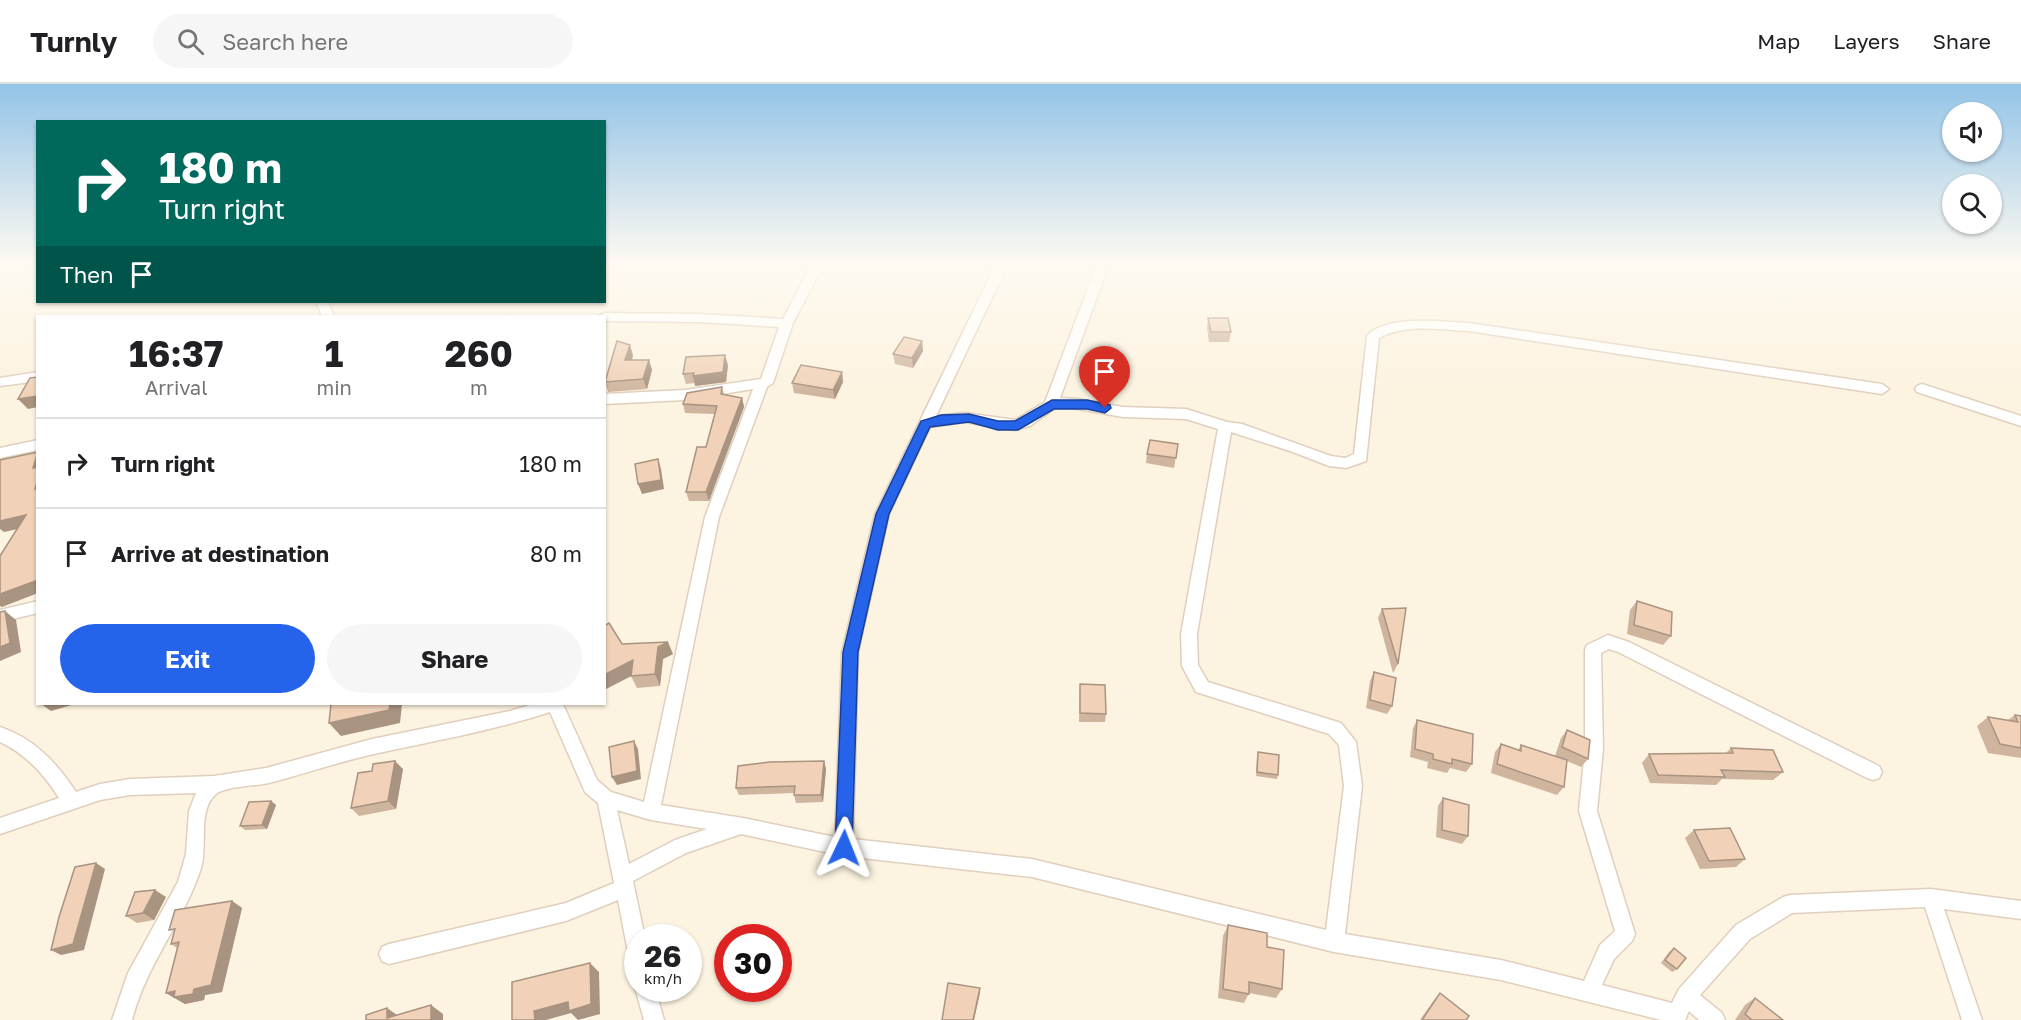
<!DOCTYPE html>
<html lang="en">
<head>
<meta charset="utf-8">
<style>
  body { margin:0; font-family:"Golos Text",sans-serif; background:#f6f6f6; color:#202124; height:100vh; display:flex; flex-direction:column; font-size:22px; white-space:nowrap }
  * { box-sizing:border-box; margin:0 }
  p { font-size:20px; color:#757577 }
  .icon { flex:none; width:33px; height:33px; fill:none; stroke:currentColor; stroke-width:2; stroke-linecap:round; stroke-linejoin:round }
  .map { position:relative; flex:1; overflow:hidden }
  .sheet { position:absolute; left:36px; top:231px; width:570px; height:390px; display:flex; flex-direction:column; background:#fff; border-radius:0px; box-shadow:0 2px 4px #0004 }
  .sheet>* { flex:none }
  .top-card { position:absolute; left:36px; top:36px; width:570px; height:183px; border-radius:0px; box-shadow:0 2px 4px #0004; background:#00695c; color:#fff; overflow:hidden }
  .tools { position:absolute; left:1942px; top:18px; display:grid; gap:12px }
  .tools a { display:grid; place-items:center; width:60px; height:60px; border-radius:50%; background:#fff; box-shadow:0 2px 4px #0004; font-size:30px }
  .speed { position:absolute; left:624px; top:840px; display:flex; gap:12px; font-size:30px; font-weight:700; text-align:center }
  .speed>* { display:grid; place-content:center; width:78px; height:78px; border-radius:50%; background:#fff; box-shadow:0 2px 4px #0004; line-height:1 }
  .speed small { font-size:15px; font-weight:400 }
  .speed .limit { border:9px solid #d22; background:#fff; color:#111 }
  .pin { position:absolute; display:grid; place-items:center; width:51px; height:51px; color:#fff; margin:-62px -26px; border-radius:50% 50% 50% 0; rotate:-45deg; box-shadow:0 0 6px #0007 }
  .pin .icon { rotate:45deg }
  .me { position:absolute; width:66px; margin:-33px; rotate:2deg; stroke-linejoin:round; filter:drop-shadow(0 0 4px #0008) }
  .turn { display:flex; align-items:center; gap:21px; height:126px; padding:0 24px; font-size:27px }
  .turn .icon { width:78px; height:78px; stroke-width:2.5 }
  .turn b { display:block; font-size:42px; line-height:51px }
  .then { display:flex; align-items:center; height:57px; padding:0 24px; background:#0003; gap:12px; font-size:22px }
  .eta { display:flex; justify-content:space-evenly; align-items:center; height:102px; text-align:center }
  .eta b { font-size:36px; font-weight:700; line-height:42px }
  .primary-button { display:flex; gap:12px; margin-top:auto; padding:12px 24px }
  .primary-button a { flex:1; height:69px; border-radius:36px; background:#2563eb; color:#fff; font-size:24px; font-weight:700; line-height:69px; text-align:center }
  .primary-button a+a { background:#f6f6f6; color:#202124 }
  ul { padding:0; list-style:none }
  li { display:flex; align-items:center; gap:18px; height:90px; padding:0 24px; border-top:2px solid #e0e0e0 }
  li div { flex:1 }
  li b { display:block; font-size:22px }
  li em { font-style:normal }
  header { display:flex; align-items:center; gap:36px; box-sizing:border-box; height:84px; padding:0 30px; background:#fff; border-bottom:2px solid #e0e0e0 }
  header strong { font-size:28px }
  nav { display:flex; gap:33px; margin-inline-start:auto; font-size:21px }
  .search { width:420px; height:54px; background:#f6f6f6; display:flex; align-items:center; gap:15px; box-sizing:border-box; padding:0 21px; border-radius:33px; color:#757577; font-size:22px }
  .map>svg:first-child { display:block }
  .lines { fill:none; stroke-linecap:round; stroke-linejoin:round }
  .minor-casing { stroke:#e0cfbd; stroke-width:3 }
  .minor { fill:#fff; fill-rule:evenodd }
  .wall { fill:#cfb59e }
  .shaded-wall { fill:#a99381 }
  .building { fill:#f1d2b8; stroke:#a99381; stroke-width:1.5 }
  .route { fill:#2563eb; stroke:#184099; stroke-width:1.5 }
</style>
</head>
<body>
<header>
<strong>Turnly</strong>
<div class="search"><svg class="icon" aria-label="search" viewBox="0 0 24 24"><circle cx="10" cy="10" r="6"/><path d="M15 15l6 6"/></svg>Search here</div>
<nav><a>Map</a><a>Layers</a><a>Share</a></nav>
</header>
<div class="map">
<svg width="2021" height="936" viewBox="0 0 2021 936">
  <rect width="100%" height="100%" fill="#fcf3e0"/>
  <g class="lines">
    <g class="minor-casing">
      <g id="minor">
        <path d="M812,180H824L793,239L773,299L767,303L719,433L661,721L743,734L835,753L842,568L875,430L996,180H1008L936,332L965,329L1015,336L1045,318L1097,180H1109L1060,314L1077,315L1123,323L1186,325L1227,338L1242,340L1331,372L1345,374L1354,370L1367,252C1386,230 1442,238 1469,239L1882,300L1889,305L1882,310L1469,247C1440,246 1406,239 1379,254L1366,377L1346,384L1329,382L1293,368L1231,348L1197,550L1198,581L1208,598L1341,639L1356,658L1362,702L1345,850L1501,876L1584,897L1600,861L1615,847L1579,727L1585,665V566L1587,561L1608,551L1629,558L1879,682L1882,688L1879,694L1873,696L1867,694L1618,568L1609,565L1601,569L1603,665L1597,727L1635,850L1632,857L1614,875L1602,901L1672,919L1679,905L1736,841L1783,813L1790,811L1931,805L2021,817V835L1944,825L1982,936H1962L1925,823L1792,829L1750,855L1700,911L1722,929L1725,936H1699L1689,927L1685,936H1661L1501,896L1334,868L1032,793L844,772L741,750L686,769L633,797L645,854H638V877L631,875L628,868L618,816L566,837L389,880L382,877L379,870L382,863L389,860L566,819L614,799L598,719L585,708L550,628C492,647 433,657 374,670C338,678 304,690 269,699C256,702 225,702 216,710C197,726 208,762 201,784C184,837 146,881 132,936H112L128,889L178,798L186,770L189,727L196,709L130,711L100,716L0,750V734L59,714C44,690 26,670 0,658V643C35,655 56,678 76,708L100,700L130,695L214,692L266,684L372,655L510,627L533,620H563L597,696L611,708L644,718L705,433L753,305L685,316L604,320V310L685,306L761,295L779,243L700,238L604,237V232H598L604,229L700,230L783,235ZM1067,323L1123,333L1186,335L1218,345L1181,550L1182,582L1196,608L1329,650L1339,661L1344,702L1326,846L1032,775L853,755L858,568L889,430L930,343L965,338L1015,346L1030,342L1055,324ZM617,726L651,736L707,745L675,756L629,780Z"/>
        <polygon points="316,218 328,218 334,232 322,232"/>
        <polygon points="38,288 38,297 0,302 0,294"/>
        <polygon points="1922,300 2021,332 2021,342 1917,308 1915,305 1917,302"/>
        <polygon points="38,356 38,366 0,374 0,364"/>
        <polygon points="38,517 38,529 0,538 0,526"/>
        <polygon points="638,898 638,904 655,904 664,936 644,936 635,904"/>
      </g>
    </g>
    <use href="#minor" class="minor"/>
  </g>
  <g class="wall">
    <polygon points="1208,234 1231,248 1229,258 1209,258 1207,244"/>
    <polygon points="922,257 923,267 913,284 895,280 893,270"/>
    <polygon points="633,271 632,276 649,276 652,286 647,305 608,308 605,298"/>
    <polygon points="728,281 726,298 695,302 695,299 686,300 683,290"/>
    <polygon points="842,288 843,298 835,315 794,309 792,299"/>
    <polygon points="722,303 724,310 742,314 744,323 709,417 689,417 686,408 706,363 715,330 685,329 683,320"/>
    <polygon points="1178,360 1174,384 1146,379 1147,370"/>
    <polygon points="1637,517 1671,552 1663,561 1627,550 1630,526"/>
    <polygon points="1382,525 1398,580 1393,589 1378,534"/>
    <polygon points="604,542 622,560 673,570 663,575 660,602 637,604 631,592 604,606"/>
    <polygon points="1374,588 1392,622 1387,630 1366,624 1370,597"/>
    <polygon points="1080,600 1106,630 1105,638 1079,638"/>
    <polygon points="2015,631 2021,632 2021,674 1988,669 1977,642 1988,633 2008,636"/>
    <polygon points="1417,636 1472,680 1466,688 1450,684 1447,689 1427,684 1428,678 1410,673 1413,644"/>
    <polygon points="1567,646 1588,675 1581,683 1567,677 1564,703 1557,711 1491,689 1495,668 1501,660 1518,666 1521,661 1555,672 1561,654"/>
    <polygon points="1731,664 1783,688 1773,696 1722,695 1716,701 1650,699 1642,679 1649,670 1726,669"/>
    <polygon points="1258,668 1278,691 1277,695 1256,692 1257,672"/>
    <polygon points="824,677 826,685 823,718 796,719 794,711 794,709 739,711 736,704"/>
    <polygon points="403,685 396,725 359,732 351,724"/>
    <polygon points="1443,714 1468,752 1462,760 1436,753 1438,722"/>
    <polygon points="271,717 276,721 267,745 245,746 240,742"/>
    <polygon points="1694,746 1745,775 1736,783 1700,785 1685,754"/>
    <polygon points="166,813 154,836 137,839 126,832"/>
    <polygon points="232,817 242,824 222,908 205,911 204,916 185,920 166,909 177,864 171,860"/>
    <polygon points="1228,841 1267,863 1282,905 1276,914 1249,909 1244,919 1218,914 1223,852"/>
    <polygon points="1674,864 1677,885 1672,888 1661,879 1669,868"/>
    <polygon points="1440,909 1466,936 1420,936 1434,916"/>
    <polygon points="1755,914 1783,936 1735,936 1745,921"/>
  </g>
  <g class="shaded-wall">
    <polygon points="922,257 923,267 913,284 912,274"/>
    <polygon points="630,261 633,271 629,286 625,276"/>
    <polygon points="725,271 728,281 726,298 695,302 693,292"/>
    <polygon points="649,276 652,286 647,305 643,295"/>
    <polygon points="842,288 843,298 835,315 833,306"/>
    <polygon points="38,312 38,323 28,325 18,315"/>
    <polygon points="742,314 744,323 709,417 706,408"/>
    <polygon points="38,369 38,388 33,384"/>
    <polygon points="658,375 661,385 664,405 642,410 638,400"/>
    <polygon points="26,431 36,441 4,448 0,445 0,437"/>
    <polygon points="38,496 38,509 2,523 0,522 0,510"/>
    <polygon points="5,527 16,536 21,568 0,577 0,563"/>
    <polygon points="668,558 673,570 663,575 660,602 655,590 658,563"/>
    <polygon points="633,576 639,588 604,606 604,591"/>
    <polygon points="41,620 75,620 51,627"/>
    <polygon points="390,620 402,620 400,639 341,652 329,639"/>
    <polygon points="634,657 638,665 641,695 617,701 612,693"/>
    <polygon points="395,677 403,685 396,725 388,717"/>
    <polygon points="824,677 826,685 823,718 821,711"/>
    <polygon points="271,717 276,721 267,745 262,741"/>
    <polygon points="96,779 105,785 84,866 61,871 51,866"/>
    <polygon points="155,806 166,813 154,836 143,829"/>
    <polygon points="232,817 242,824 222,908 205,911 204,916 185,920 166,909 194,905"/>
    <polygon points="590,879 599,888 600,930 578,936 571,929 546,936 534,936 534,927"/>
    <polygon points="980,904 980,909 974,936 973,936"/>
    <polygon points="431,921 443,930 443,936 431,936"/>
    <polygon points="387,924 400,933 387,934"/>
  </g>
  <g class="building">
    <polygon points="1208,234 1228,234 1231,248 1211,248"/>
    <polygon points="904,253 922,257 912,274 893,270"/>
    <polygon points="617,257 630,261 625,276 649,276 643,295 605,298"/>
    <polygon points="725,271 723,288 693,292 694,289 683,290 686,273"/>
    <polygon points="801,281 842,288 833,306 792,299"/>
    <polygon points="38,293 38,312 18,315 30,294"/>
    <polygon points="722,303 721,310 742,314 706,408 686,408 697,363 706,363 717,322 683,320 687,309"/>
    <polygon points="1150,356 1178,360 1176,374 1147,370"/>
    <polygon points="38,368 33,384 38,383 38,395 35,405 38,405 38,496 0,510 0,472 26,431 0,437 0,376"/>
    <polygon points="658,375 661,396 638,400 635,380"/>
    <polygon points="1637,517 1672,528 1671,552 1634,541"/>
    <polygon points="1406,524 1398,580 1382,525"/>
    <polygon points="5,527 10,559 0,563 0,528"/>
    <polygon points="609,539 622,560 668,558 658,563 655,590 631,592 633,576 604,591 604,542"/>
    <polygon points="1374,588 1396,594 1392,622 1370,616"/>
    <polygon points="1080,600 1105,601 1106,630 1080,629"/>
    <polygon points="331,620 390,620 389,626 329,639"/>
    <polygon points="2015,631 2021,632 2021,664 2000,660 1988,633 2018,638"/>
    <polygon points="1417,636 1473,650 1472,680 1452,675 1452,680 1433,675 1433,670 1415,665"/>
    <polygon points="1567,646 1590,656 1588,675 1562,663"/>
    <polygon points="634,657 637,687 612,693 609,663"/>
    <polygon points="1501,660 1521,667 1521,661 1567,676 1564,703 1497,680"/>
    <polygon points="1731,664 1773,666 1783,688 1721,686 1725,693 1658,691 1649,670 1733,669"/>
    <polygon points="1258,668 1279,671 1278,691 1257,688"/>
    <polygon points="395,677 388,717 351,724 358,689 372,687 373,680"/>
    <polygon points="824,677 821,711 794,711 795,702 736,704 738,682 770,678"/>
    <polygon points="1443,714 1469,721 1468,752 1442,746"/>
    <polygon points="271,717 262,741 240,742 249,718"/>
    <polygon points="1730,744 1745,775 1709,777 1694,746"/>
    <polygon points="96,779 73,860 51,866 59,833 75,783"/>
    <polygon points="155,806 143,829 126,832 135,808"/>
    <polygon points="232,817 211,901 194,905 193,910 174,913 175,907 166,909 179,858 171,860 175,845 169,846 175,826"/>
    <polygon points="1228,841 1267,849 1267,863 1284,866 1282,905 1249,898 1249,910 1223,905"/>
    <polygon points="1674,864 1686,874 1677,885 1665,876"/>
    <polygon points="590,879 591,920 569,927 568,918 534,927 535,936 512,936 512,898"/>
    <polygon points="948,899 980,904 973,936 942,936"/>
    <polygon points="1440,909 1469,932 1466,936 1422,936"/>
    <polygon points="1755,914 1783,936 1752,936 1745,930"/>
    <polygon points="431,921 431,936 366,936 366,931 387,924 387,934"/>
  </g>
  <linearGradient id="sky" x2="0" y2="1"><stop stop-color="#93c4e7"/><stop offset="0.58" stop-color="#fefaf1"/><stop offset="1" stop-color="#fefaf1" stop-opacity="0"/></linearGradient>
  <rect width="2021" height="311" fill="url(#sky)"/>
  <polygon class="route" points="1052,316 1087,316 1110,321 1111,324 1105,329 1087,325 1054,325 1018,346 998,346 969,338 930,343 889,430 858,568 852,764 849,769 844,771 838,769 835,764 843,568 876,430 921,337 941,331 969,330 998,337 1015,337"/>
</svg>
<div class="tools">
<a><svg class="icon" aria-label="sound" viewBox="0 0 24 24"><path d="M4 9h4l5-4v14l-5-4H4zM17 9q2 3 0 6"/></svg></a>
<a><svg class="icon" aria-label="search" viewBox="0 0 24 24"><circle cx="10" cy="10" r="6"/><path d="M15 15l6 6"/></svg></a>
</div>
<div class="speed"><div>26<small>km/h</small></div><div class="limit">30</div></div>
<div class="pin" style="left:1105px;top:324px;background:#d93025"><svg class="icon" aria-label="arrive" viewBox="0 0 24 24"><path d="M6 21V4h12l-3 4 3 4H6"/></svg></div>
<svg class="me" style="left:844px;top:764px" viewBox="-20 -20 40 40"><path d="M0-17L14 15 0 8-14 15z" fill="#2563eb" stroke="#fff" stroke-width="4"/></svg>
<div class="top-card">
<div class="turn"><svg class="icon" aria-label="right" viewBox="0 0 24 24"><path d="M7 20v-9h11M14 6l5 5-5 5"/></svg><div><b>180 m</b>Turn right</div></div>
<div class="then">Then<svg class="icon" aria-label="arrive" viewBox="0 0 24 24"><path d="M6 21V4h12l-3 4 3 4H6"/></svg></div>
</div>
<section class="sheet">
<div class="eta">
<div><b>16:37</b><p>Arrival</p></div>
<div><b>1</b><p>min</p></div>
<div><b>260</b><p>m</p></div>
</div>
<ul>
<li><svg class="icon" aria-label="right" viewBox="0 0 24 24"><path d="M7 20v-9h11M14 6l5 5-5 5"/></svg><div><b>Turn right</b></div><em>180 m</em></li>
<li><svg class="icon" aria-label="arrive" viewBox="0 0 24 24"><path d="M6 21V4h12l-3 4 3 4H6"/></svg><div><b>Arrive at destination</b></div><em>80 m</em></li>
</ul>
<div class="primary-button"><a>Exit</a><a>Share</a></div>
</section>
</div>
</body>
</html>
